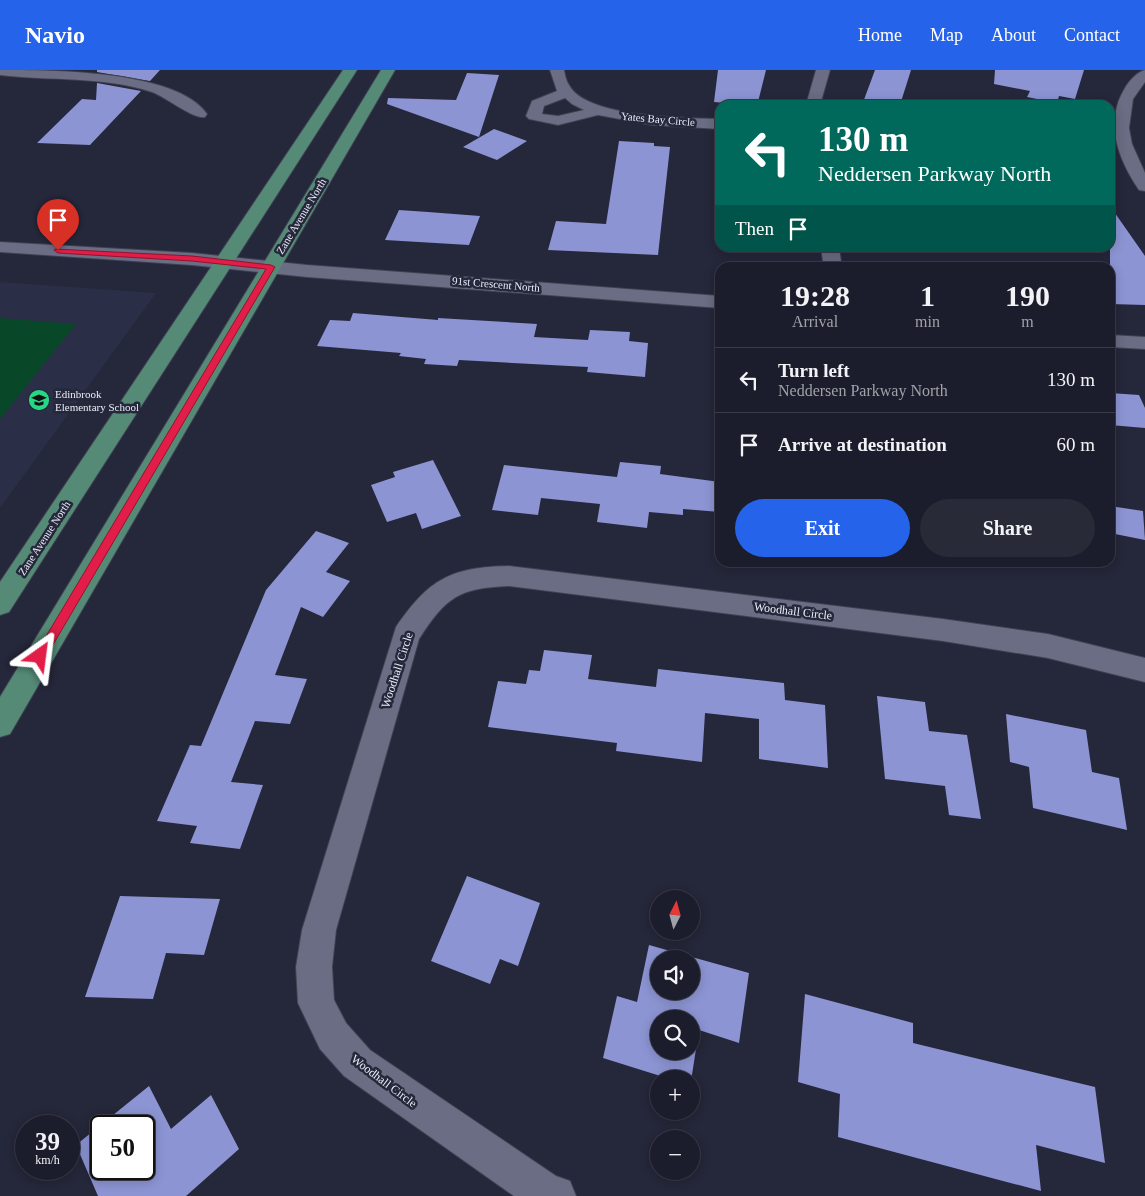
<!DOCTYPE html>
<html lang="en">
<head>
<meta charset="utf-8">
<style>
  body { margin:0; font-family:"Times New Roman",serif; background:#292a38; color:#f1f3f6; height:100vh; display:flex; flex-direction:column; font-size:19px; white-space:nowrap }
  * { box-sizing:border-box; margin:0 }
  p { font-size:16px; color:#a0a2a9 }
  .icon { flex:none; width:28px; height:28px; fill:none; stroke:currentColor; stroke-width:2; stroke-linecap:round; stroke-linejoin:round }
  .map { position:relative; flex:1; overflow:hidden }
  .sheet { position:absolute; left:715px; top:192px; width:400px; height:305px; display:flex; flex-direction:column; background:#1c1d2c; border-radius:15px; box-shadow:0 2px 12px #0003,0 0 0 1px #3a3b48 }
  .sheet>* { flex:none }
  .banner { position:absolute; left:715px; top:30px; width:400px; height:152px; border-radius:15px; box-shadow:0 2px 12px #0003,0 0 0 1px #3a3b48; background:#00695c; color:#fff; overflow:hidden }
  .needle { width:32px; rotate:6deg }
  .controls { position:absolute; left:650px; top:820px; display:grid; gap:10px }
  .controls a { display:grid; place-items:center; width:50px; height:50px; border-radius:50%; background:#1c1d2c; box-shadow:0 2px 12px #0003,0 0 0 1px #3a3b48; font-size:25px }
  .speed { position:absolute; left:15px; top:1045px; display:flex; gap:10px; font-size:25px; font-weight:700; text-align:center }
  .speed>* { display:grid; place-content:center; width:65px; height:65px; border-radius:50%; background:#1c1d2c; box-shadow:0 2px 12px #0003,0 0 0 1px #3a3b48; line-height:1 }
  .speed small { font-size:12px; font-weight:400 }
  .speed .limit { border:2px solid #111; border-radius:8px; background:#fff; color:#111 }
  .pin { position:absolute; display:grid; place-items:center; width:42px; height:42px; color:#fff; margin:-51px -21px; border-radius:50% 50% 50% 0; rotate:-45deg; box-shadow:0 0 5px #0007 }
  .pin .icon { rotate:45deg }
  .me { position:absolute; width:55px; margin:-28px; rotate:31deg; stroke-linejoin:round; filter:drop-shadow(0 0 4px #0008) }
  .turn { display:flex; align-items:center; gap:18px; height:105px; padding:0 20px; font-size:22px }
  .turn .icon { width:65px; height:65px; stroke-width:2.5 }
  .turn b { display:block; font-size:35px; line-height:42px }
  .then { display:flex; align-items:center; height:48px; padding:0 20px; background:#0003; gap:10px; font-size:19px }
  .eta { display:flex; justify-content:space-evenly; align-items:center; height:85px; text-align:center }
  .eta b { font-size:30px; font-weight:700; line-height:35px }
  .button { display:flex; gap:10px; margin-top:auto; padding:10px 20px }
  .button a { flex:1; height:58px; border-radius:30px; background:#2563eb; color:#fff; font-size:20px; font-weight:700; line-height:58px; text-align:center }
  .button a+a { background:#292a38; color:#f1f3f6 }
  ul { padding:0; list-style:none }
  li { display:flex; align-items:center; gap:15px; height:65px; padding:0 20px; border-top:1px solid #3a3b48 }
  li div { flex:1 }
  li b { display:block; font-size:19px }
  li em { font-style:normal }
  header { display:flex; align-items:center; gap:30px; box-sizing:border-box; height:70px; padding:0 25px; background:#2563eb; color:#fff }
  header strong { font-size:24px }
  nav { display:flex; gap:28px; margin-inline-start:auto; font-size:18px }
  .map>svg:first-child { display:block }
  .built { fill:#2b2e47 }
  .green { fill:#094729 }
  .building { fill:#8c94d3; fill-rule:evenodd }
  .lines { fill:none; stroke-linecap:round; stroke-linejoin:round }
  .minor-casing { stroke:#3f4151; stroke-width:2 }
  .major-casing { stroke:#3f4151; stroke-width:2 }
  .minor { fill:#6a6d83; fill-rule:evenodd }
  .major { fill:#558b76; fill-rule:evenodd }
  .route { fill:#e11d48; stroke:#92132f }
  .labels { text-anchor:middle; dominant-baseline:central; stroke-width:5; stroke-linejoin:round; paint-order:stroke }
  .far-street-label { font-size:11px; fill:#ebedfa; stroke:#25273a }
  .far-poi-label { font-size:11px; fill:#ebedfa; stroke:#25273a; text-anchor:start }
  .street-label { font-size:12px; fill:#ebedfa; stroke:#25273a }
</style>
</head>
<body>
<header>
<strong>Navio</strong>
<nav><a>Home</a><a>Map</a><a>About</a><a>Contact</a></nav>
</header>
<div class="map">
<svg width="1145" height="1126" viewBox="0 0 1145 1126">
  <rect width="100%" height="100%" fill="#25273a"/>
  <polygon class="built" points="0,212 156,223 0,438"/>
  <polygon class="green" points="0,248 76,254 0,349"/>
  <g class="building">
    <polygon points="97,0 160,0 150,11 97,2"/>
    <polygon points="718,0 766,0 758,32 749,31 749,35 714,32"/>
    <polygon points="875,0 911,0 900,35 862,35"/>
    <polygon points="995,0 1084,0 1075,29 1059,26 1057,33 1027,27 1030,21 994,14"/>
    <polygon points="467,3 499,5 479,67 387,34 388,28 456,30"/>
    <polygon points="97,13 141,21 90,75 37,73 82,29 96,30"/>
    <polygon points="494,59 527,71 497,90 463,77"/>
    <polygon points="619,71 654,73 654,76 670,77 658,185 548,180 556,151 606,154"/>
    <polygon points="1110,136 1145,186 1145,235 1110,234"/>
    <polygon points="399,140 428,142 480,146 469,175 385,170"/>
    <polygon points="353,243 438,250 438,248 537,254 534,267 588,270 590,260 630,262 629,271 648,273 645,307 587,302 588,297 459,290 457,296 424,294 426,289 399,286 401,283 317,276 330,250 350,251"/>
    <polygon points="1110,323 1139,325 1145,338 1145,358 1110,355"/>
    <polygon points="433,390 461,446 422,459 416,443 387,452 371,415 395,407 393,402"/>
    <polygon points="620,392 661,396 660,404 720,412 720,442 683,439 683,445 649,442 647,458 597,452 600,434 541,428 538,445 492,440 504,395 617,407"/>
    <polygon points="1110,436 1143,441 1145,470 1110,463"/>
    <polygon points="316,461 349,473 326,502 350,511 323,547 301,537 275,605 307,609 290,654 255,651 231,712 263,715 240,779 190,773 197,756 157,751 190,675 201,676 266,520"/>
    <polygon points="544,580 592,585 588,609 656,617 658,599 784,613 785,630 825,635 828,698 759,689 759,649 705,643 702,692 616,681 617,673 488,657 498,611 526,614 529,600 540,601"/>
    <polygon points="877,626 925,632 929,661 967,665 981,749 949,745 945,716 885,709"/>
    <polygon points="1006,644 1086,660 1092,702 1119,708 1127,760 1033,738 1029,697 1010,692"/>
    <polygon points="467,806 540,833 518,896 500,889 490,914 431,891"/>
    <polygon points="120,826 220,829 204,885 166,883 153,929 85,927"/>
    <path d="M649,875L749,903L739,973L699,960L691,1011V1009H670L603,988L617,926L637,932ZM659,889H691V921H659ZM659,949H691V981H659Z"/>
    <polygon points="805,924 913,953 913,973 1095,1017 1105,1093 1036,1075 1041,1121 838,1067 840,1024 798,1012"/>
    <path d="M149,1016L171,1059L211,1025L239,1079L186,1126H98L76,1075ZM101,1056H144V1099H101Z"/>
  </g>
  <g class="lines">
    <g class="minor-casing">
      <g id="minor">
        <path d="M0,0C50,0 177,0 207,44L205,47C194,50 166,27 152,22C104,6 49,11 0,5Z"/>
        <path d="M550,0H564C565,5 566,11 569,15C586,48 687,48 720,49V59L652,55L598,45L558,55L529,49L526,46L532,31L557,21ZM565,28L572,34L584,40L558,46L542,44L544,36Z"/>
        <polygon points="816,0 830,0 820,35 806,35"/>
        <path d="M1145,0V12L1133,29L1129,58L1132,74L1145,103V121L1139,120C1118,89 1104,52 1125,18C1129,11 1137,2 1145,0Z"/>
        <polygon points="0,172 192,183 307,195 720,226 720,238 307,207 192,195 0,182"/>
        <polygon points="821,178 839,178 842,198 824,198"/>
        <polygon points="1110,265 1145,267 1145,279 1110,277"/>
        <path d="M509,496L943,549L1048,564L1145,588V612L1048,588L943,571L509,516C459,518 446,527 419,569L336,860L332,897L334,930L346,953L370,980L556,1106L570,1111L576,1126H514L344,1006L320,979L298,933L296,897L302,860L396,557C429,509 451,497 509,496Z"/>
      </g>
    </g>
    <g class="major-casing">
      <g id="major">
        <polygon points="343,0 357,0 9,542 0,545 0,512"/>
        <polygon points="381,0 395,0 10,664 0,667 0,627"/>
      </g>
    </g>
    <use href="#minor" class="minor"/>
    <use href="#major" class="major"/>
  </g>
  <polygon class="route" points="55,179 192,186 271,195 275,197 44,590 40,591 34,586 36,583 266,199 192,191 58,183 54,180"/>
  <defs>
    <g id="school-disc" transform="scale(1.125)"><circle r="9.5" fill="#25d886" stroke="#25273a"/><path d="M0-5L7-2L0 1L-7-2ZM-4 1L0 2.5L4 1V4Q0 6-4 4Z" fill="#111"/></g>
  </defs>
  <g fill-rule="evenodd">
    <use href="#school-disc" x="39" y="330"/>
  </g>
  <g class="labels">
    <g class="far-street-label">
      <text transform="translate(658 49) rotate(5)">Yates Bay Circle</text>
      <text transform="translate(301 146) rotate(-59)">Zane Avenue North</text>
      <text transform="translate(496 214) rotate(5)">91st Crescent North</text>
      <text transform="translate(44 468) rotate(-57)">Zane Avenue North</text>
    </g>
    <g class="far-poi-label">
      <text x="55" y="324">Edinbrook<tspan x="55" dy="13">Elementary School</tspan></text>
    </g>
    <g class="street-label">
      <text transform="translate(793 541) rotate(7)">Woodhall Circle</text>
      <text transform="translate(397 600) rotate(-72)">Woodhall Circle</text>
      <text transform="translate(384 1011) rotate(37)">Woodhall Circle</text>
    </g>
  </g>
</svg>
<div class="controls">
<a><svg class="needle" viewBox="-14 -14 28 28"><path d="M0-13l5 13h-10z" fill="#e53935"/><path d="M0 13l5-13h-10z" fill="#a0a2a9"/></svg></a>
<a><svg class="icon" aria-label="sound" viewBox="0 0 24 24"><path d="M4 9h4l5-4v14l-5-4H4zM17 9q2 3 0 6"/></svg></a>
<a><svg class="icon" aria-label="search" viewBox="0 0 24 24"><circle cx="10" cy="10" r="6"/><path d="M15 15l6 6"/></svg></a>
<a>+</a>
<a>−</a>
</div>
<div class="speed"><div>39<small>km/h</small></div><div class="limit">50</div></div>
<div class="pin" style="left:58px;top:180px;background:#d93025"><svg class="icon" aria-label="arrive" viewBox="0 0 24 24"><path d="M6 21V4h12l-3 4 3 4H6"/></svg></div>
<svg class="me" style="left:40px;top:586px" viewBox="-20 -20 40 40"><path d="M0-17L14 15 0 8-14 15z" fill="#e11d48" stroke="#fff" stroke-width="4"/></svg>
<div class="banner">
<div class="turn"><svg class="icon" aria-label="left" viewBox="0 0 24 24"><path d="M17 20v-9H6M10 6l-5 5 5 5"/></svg><div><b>130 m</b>Neddersen Parkway North</div></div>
<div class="then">Then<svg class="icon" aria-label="arrive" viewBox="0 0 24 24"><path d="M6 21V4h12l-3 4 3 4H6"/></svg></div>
</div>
<section class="sheet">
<div class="eta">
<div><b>19:28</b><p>Arrival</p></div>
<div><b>1</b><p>min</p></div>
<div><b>190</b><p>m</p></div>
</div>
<ul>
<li><svg class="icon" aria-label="left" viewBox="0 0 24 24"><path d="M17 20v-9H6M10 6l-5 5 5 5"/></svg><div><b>Turn left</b><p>Neddersen Parkway North</p></div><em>130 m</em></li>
<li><svg class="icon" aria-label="arrive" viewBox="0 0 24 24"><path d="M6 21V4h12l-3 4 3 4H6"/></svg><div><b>Arrive at destination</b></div><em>60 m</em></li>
</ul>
<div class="button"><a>Exit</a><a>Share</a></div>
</section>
</div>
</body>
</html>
